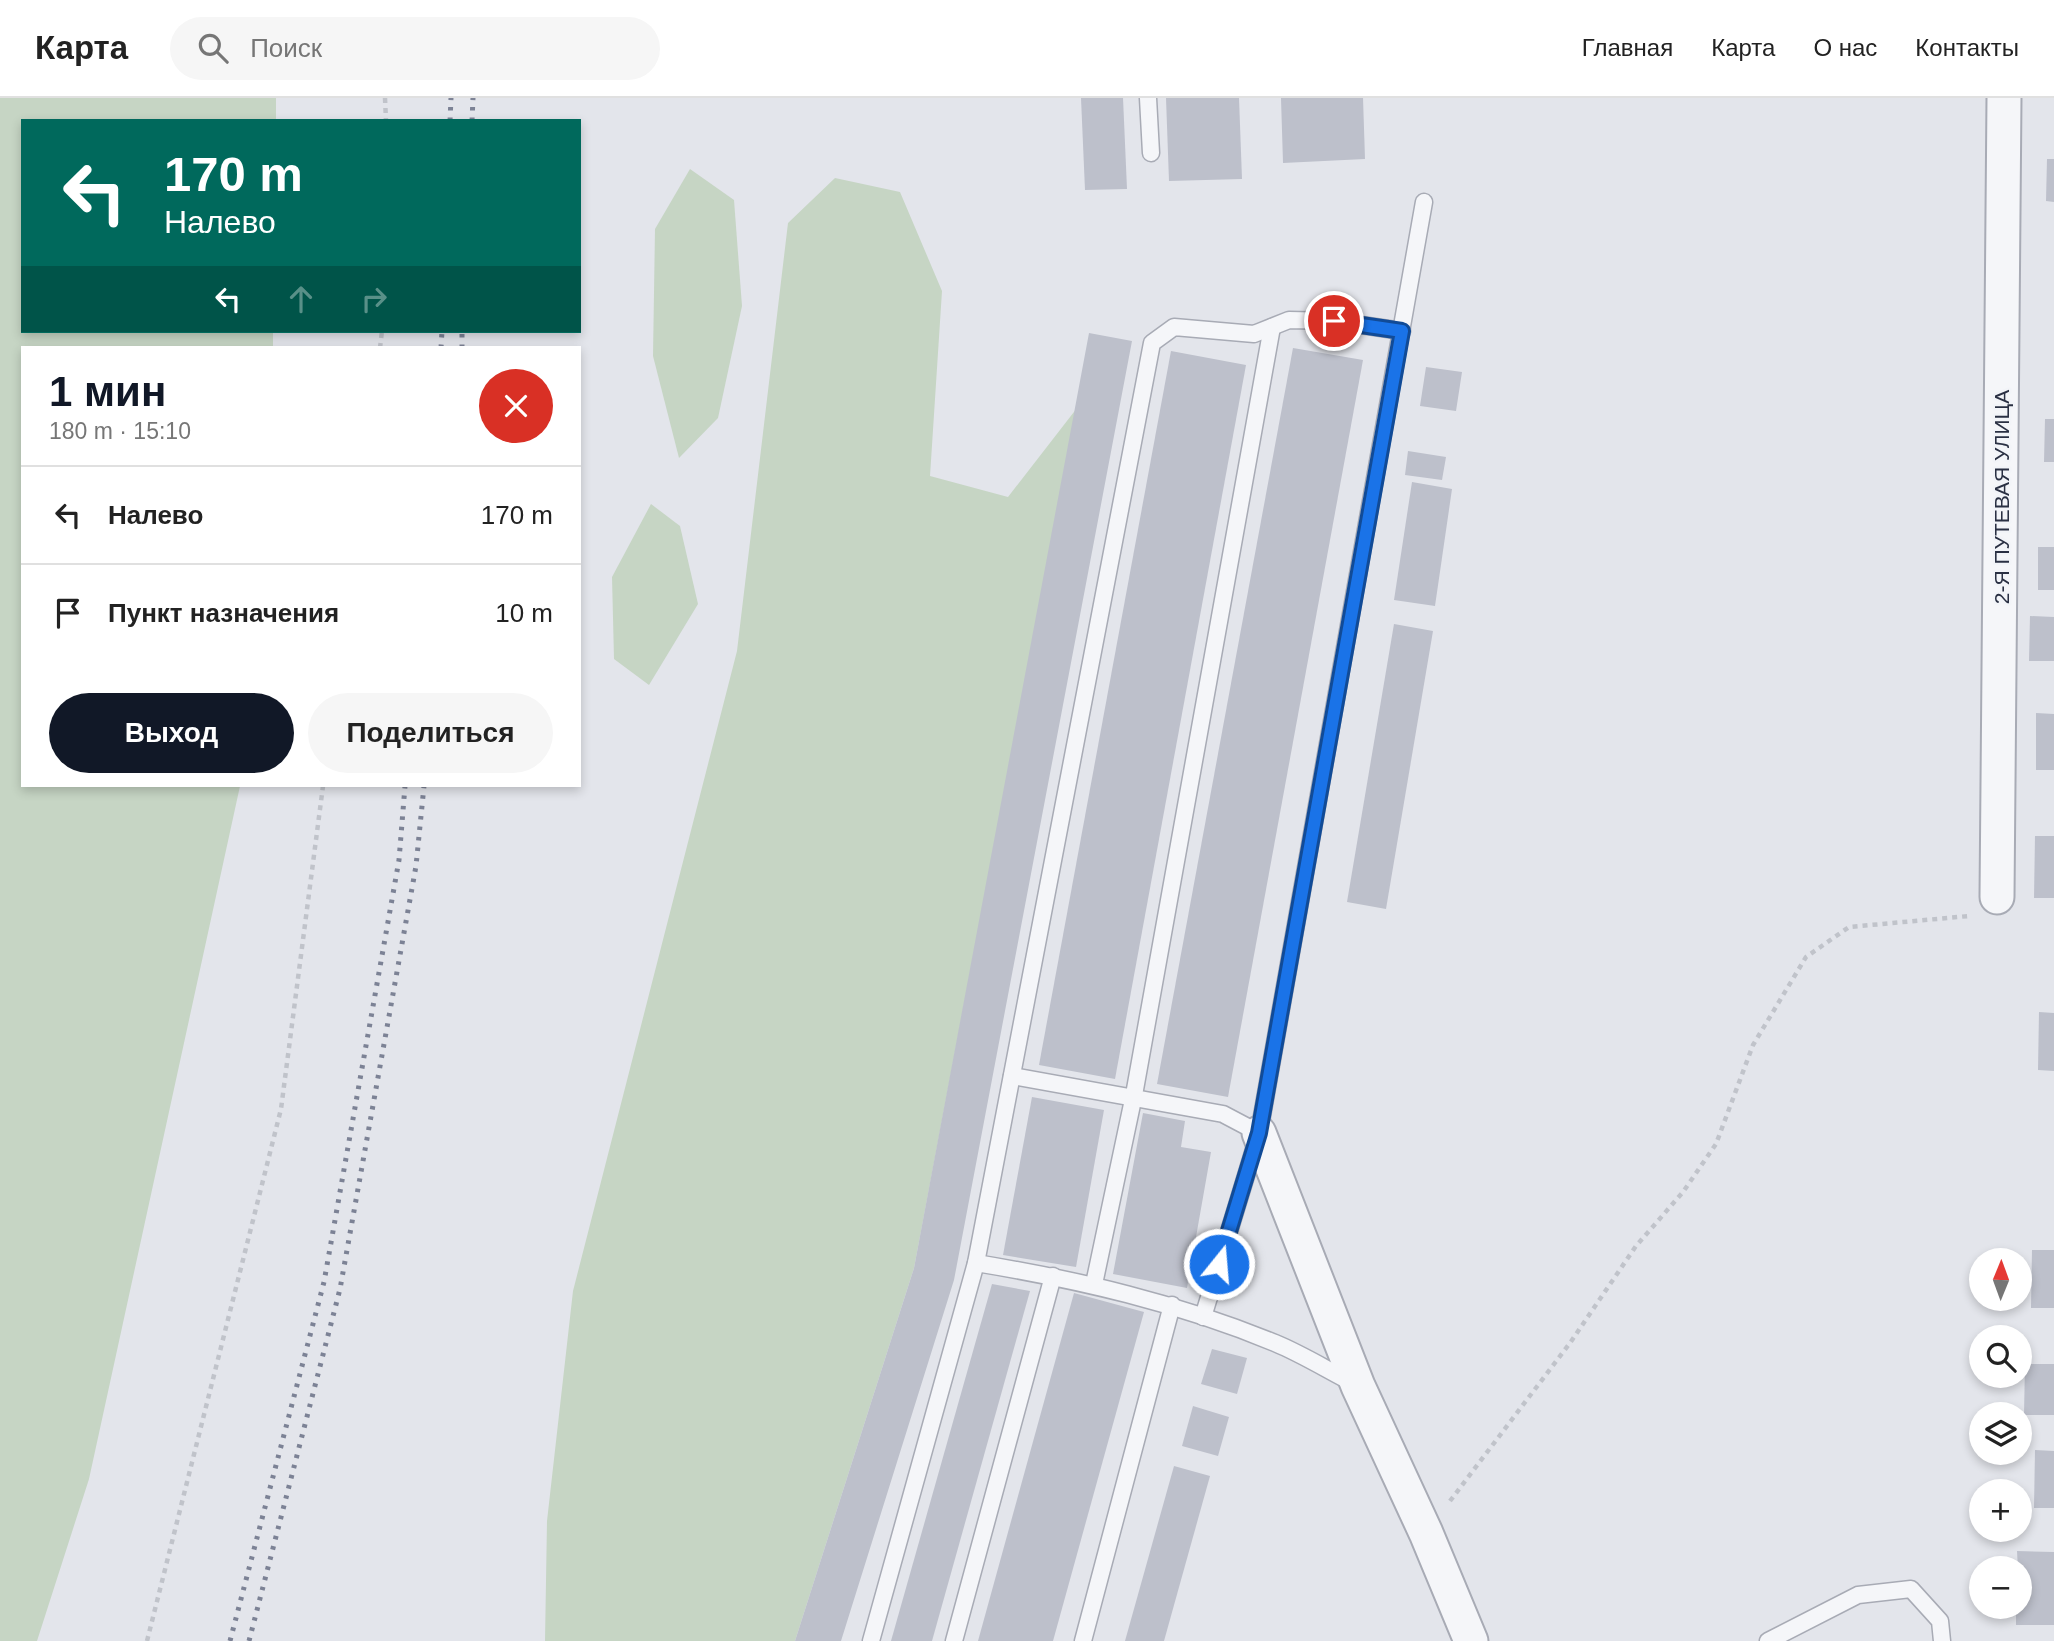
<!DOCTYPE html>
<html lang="ru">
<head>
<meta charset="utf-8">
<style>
  body { margin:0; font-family:Helvetica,sans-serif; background:#f6f6f6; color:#222; height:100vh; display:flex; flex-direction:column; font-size:26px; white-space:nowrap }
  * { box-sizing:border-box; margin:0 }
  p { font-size:23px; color:#767676 }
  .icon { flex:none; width:38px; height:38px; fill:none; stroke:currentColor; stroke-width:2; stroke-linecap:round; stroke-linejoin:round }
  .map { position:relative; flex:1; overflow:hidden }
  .sheet { position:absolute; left:21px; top:248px; width:560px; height:441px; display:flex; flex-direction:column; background:#fff; border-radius:0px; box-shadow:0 4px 10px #0003 }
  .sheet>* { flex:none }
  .hud { position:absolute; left:21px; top:21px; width:560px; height:214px; border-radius:0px; box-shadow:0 4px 10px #0003; background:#00695c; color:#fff; overflow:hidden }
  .needle { width:46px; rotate:1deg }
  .controls { position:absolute; left:1969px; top:1150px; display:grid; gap:14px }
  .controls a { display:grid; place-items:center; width:63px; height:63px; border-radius:50%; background:#fff; box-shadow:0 4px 10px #0003; font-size:35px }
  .pin { position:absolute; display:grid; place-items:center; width:60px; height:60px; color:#fff; margin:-30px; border:4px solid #fff; border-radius:50%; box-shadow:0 2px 7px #0007 }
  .me { position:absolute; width:77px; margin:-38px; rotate:17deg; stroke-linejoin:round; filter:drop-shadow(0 0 5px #0008) }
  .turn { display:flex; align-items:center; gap:24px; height:147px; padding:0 28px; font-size:32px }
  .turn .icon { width:91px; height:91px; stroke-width:2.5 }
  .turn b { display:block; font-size:49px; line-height:60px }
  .lanes { display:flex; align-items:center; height:66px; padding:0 28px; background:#0003; justify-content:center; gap:35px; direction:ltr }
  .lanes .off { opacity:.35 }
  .round { display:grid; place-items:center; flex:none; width:74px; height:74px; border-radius:37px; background:#f6f6f6 }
  .overview { display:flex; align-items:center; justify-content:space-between; height:119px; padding:0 28px }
  h1 { font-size:42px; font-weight:800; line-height:52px; color:#111827 }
  .cta { display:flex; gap:14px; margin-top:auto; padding:14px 28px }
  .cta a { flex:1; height:80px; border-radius:42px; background:#111827; color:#fff; font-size:28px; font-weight:800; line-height:80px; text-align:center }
  .cta a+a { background:#f6f6f6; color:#222 }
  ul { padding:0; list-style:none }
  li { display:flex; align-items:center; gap:21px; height:98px; padding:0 28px; border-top:2px solid #e0e0e0 }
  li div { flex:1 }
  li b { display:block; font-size:26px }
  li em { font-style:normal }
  header { display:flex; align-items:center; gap:42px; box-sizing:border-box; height:98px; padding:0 35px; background:#fff; border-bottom:2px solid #e0e0e0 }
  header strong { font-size:33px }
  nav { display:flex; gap:38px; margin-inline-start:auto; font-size:24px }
  .search { width:490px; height:63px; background:#f6f6f6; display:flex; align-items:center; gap:18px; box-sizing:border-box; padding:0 24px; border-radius:38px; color:#767676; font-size:26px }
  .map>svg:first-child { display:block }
  .green { fill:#c6d5c4 }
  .building { fill:#bdc0cb }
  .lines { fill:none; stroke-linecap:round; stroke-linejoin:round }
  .lane-casing { stroke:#a8abb5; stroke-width:19 }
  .street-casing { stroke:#a8abb5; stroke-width:37 }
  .path { stroke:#c0c3ca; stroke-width:4.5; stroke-dasharray:5 5; stroke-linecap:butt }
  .lane { stroke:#f5f6f9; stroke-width:16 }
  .street { stroke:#f5f6f9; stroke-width:33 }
  .rail { stroke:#7c8295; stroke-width:5; stroke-dasharray:3.5 7; stroke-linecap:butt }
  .route-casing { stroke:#114b97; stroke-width:18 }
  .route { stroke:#1a73e8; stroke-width:12 }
  .labels { text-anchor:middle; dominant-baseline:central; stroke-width:5; stroke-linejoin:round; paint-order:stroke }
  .street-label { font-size:21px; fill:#2a3043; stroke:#f2f4f8 }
</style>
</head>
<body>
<header>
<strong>Карта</strong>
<div class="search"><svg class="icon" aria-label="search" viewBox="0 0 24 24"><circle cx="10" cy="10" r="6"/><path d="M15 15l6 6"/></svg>Поиск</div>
<nav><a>Главная</a><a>Карта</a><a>О нас</a><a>Контакты</a></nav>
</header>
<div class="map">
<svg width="2054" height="1543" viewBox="0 0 2054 1543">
  <rect width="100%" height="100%" fill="#e3e5eb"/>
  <g class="green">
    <polygon points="0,0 276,0 276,23 23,23 23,233 273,233 273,250 23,250 23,688 240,688 89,1381 37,1543 0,1543"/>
    <polygon points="690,71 734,102 742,208 718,320 679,360 653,258 655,131"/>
    <polygon points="835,80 900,94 942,193 930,378 1008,399 1077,310 914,1170 795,1543 545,1543 547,1423 573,1193 737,553 788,125"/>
    <polygon points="651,406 680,428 698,506 649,587 614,561 612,479"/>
  </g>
  <g class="building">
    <polygon points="1081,0 1123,0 1127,91 1085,92"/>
    <polygon points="1166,0 1239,0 1242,81 1169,83"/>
    <polygon points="1281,0 1363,0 1365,61 1283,65"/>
    <polygon points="2047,61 2054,61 2054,104 2046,103"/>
    <polygon points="1089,235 1132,243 954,1182 841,1543 795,1543 914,1170"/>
    <polygon points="1293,250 1363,262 1228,999 1157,986"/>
    <polygon points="1171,253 1246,267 1115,981 1039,967"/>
    <polygon points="1426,269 1462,274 1456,313 1420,308"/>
    <polygon points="2045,321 2054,321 2054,364 2044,364"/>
    <polygon points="1408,353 1446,359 1442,382 1405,377"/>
    <polygon points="1412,384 1452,391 1435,508 1394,502"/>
    <rect x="2038" y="449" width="16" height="43"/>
    <polygon points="2030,518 2054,519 2054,563 2029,563"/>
    <polygon points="1394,526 1433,533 1386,811 1347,804"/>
    <polygon points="2036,615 2054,616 2054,672 2036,672"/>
    <polygon points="2035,738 2054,738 2054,800 2034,800"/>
    <polygon points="2039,914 2054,915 2054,973 2038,972"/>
    <polygon points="1032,999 1104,1012 1076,1169 1003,1157"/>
    <polygon points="1143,1015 1185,1023 1181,1049 1211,1054 1187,1190 1113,1176"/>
    <polygon points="2032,1152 2054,1152 2054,1210 2031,1210"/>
    <polygon points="992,1186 1030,1193 932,1543 891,1543"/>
    <polygon points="1074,1195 1144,1214 1053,1543 978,1543"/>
    <polygon points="1212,1251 1247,1260 1237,1296 1201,1286"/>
    <polygon points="2025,1266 2054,1266 2054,1317 2024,1317"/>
    <polygon points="1193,1308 1229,1319 1218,1358 1182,1348"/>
    <polygon points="2035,1352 2054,1353 2054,1410 2034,1410"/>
    <polygon points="1174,1368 1210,1378 1164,1543 1125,1543"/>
    <polygon points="2017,1453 2054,1454 2054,1527 2016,1527 2016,1508 2020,1508"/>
  </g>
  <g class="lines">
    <g class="lane-casing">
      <g id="lane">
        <polyline points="1148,0 1151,55"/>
        <polyline points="1012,978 1223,1016 1259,1035"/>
        <path d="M976,1165C1079,1182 1178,1205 1275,1245C1302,1256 1329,1273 1355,1286"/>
        <polyline points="1094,1186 1134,997 1272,229"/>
        <polyline points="1203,1219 1259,1035 1424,104"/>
        <polyline points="871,1543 976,1165 1152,245 1174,229 1254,236 1289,222 1334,223 1402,233"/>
        <polyline points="954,1543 1053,1178"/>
        <polyline points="1083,1543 1172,1207"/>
        <polyline points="1768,1543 1858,1497 1911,1491 1940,1523 1942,1543"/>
      </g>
    </g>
    <g class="street-casing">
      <g id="street">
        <polyline points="1997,799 2004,0"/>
        <polyline points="1259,1035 1358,1288 1426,1435 1471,1543"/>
      </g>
    </g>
    <g class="path">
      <polyline points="385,0 386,23"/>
      <polyline points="380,250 382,233"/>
      <polyline points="1450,1403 1570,1245 1636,1148 1683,1094 1716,1046 1753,947 1806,859 1849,829 1969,818"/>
      <polyline points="147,1543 281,1011 323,688"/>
    </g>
    <use href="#lane" class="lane"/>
    <use href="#street" class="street"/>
    <g class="rail">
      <polyline points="450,23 451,0"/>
      <polyline points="472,23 473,0"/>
      <polyline points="441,250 442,233"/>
      <polyline points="462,250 462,233"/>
      <polyline points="230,1543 324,1184 399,762 405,688"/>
      <polyline points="249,1543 340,1191 416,768 424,688"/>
    </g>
  </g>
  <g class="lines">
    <g class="route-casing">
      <polyline id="route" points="1219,1166 1259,1035 1402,233 1334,223"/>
    </g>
    <use href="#route" class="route"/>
  </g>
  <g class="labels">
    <g class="street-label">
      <text transform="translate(2001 399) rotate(-90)">2-Я ПУТЕВАЯ УЛИЦА</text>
    </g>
  </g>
</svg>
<div class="controls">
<a><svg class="needle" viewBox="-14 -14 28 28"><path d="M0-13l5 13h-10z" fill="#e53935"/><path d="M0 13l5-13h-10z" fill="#767676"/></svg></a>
<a><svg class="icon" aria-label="search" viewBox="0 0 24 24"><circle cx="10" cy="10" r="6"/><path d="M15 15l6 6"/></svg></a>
<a><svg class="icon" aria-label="layers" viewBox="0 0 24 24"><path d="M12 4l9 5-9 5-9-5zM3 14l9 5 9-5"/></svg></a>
<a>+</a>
<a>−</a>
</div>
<div class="pin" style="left:1334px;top:223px;background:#d93025"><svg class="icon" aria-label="arrive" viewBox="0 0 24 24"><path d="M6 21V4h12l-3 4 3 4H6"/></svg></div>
<svg class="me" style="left:1219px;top:1166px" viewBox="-20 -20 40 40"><circle r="17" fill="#1a73e8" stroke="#fff" stroke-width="3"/><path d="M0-11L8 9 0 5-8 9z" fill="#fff"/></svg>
<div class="hud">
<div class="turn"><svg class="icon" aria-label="left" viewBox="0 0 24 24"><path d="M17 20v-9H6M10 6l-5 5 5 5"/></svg><div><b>170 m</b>Налево</div></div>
<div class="lanes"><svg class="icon" aria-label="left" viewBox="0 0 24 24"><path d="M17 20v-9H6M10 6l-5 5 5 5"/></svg><svg class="icon off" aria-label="ahead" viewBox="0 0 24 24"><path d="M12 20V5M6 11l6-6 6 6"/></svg><svg class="icon off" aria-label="right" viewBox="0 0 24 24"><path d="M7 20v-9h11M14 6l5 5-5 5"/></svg></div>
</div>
<section class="sheet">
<div class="overview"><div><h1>1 мин</h1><p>180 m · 15:10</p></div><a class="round" style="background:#d93025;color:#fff"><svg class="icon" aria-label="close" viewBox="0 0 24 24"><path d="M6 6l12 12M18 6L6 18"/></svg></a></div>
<ul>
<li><svg class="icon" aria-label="left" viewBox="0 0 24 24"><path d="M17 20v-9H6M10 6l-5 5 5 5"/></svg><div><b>Налево</b></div><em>170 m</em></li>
<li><svg class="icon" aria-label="arrive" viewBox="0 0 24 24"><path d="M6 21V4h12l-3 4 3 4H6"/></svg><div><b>Пункт назначения</b></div><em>10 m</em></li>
</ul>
<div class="cta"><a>Выход</a><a>Поделиться</a></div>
</section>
</div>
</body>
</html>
